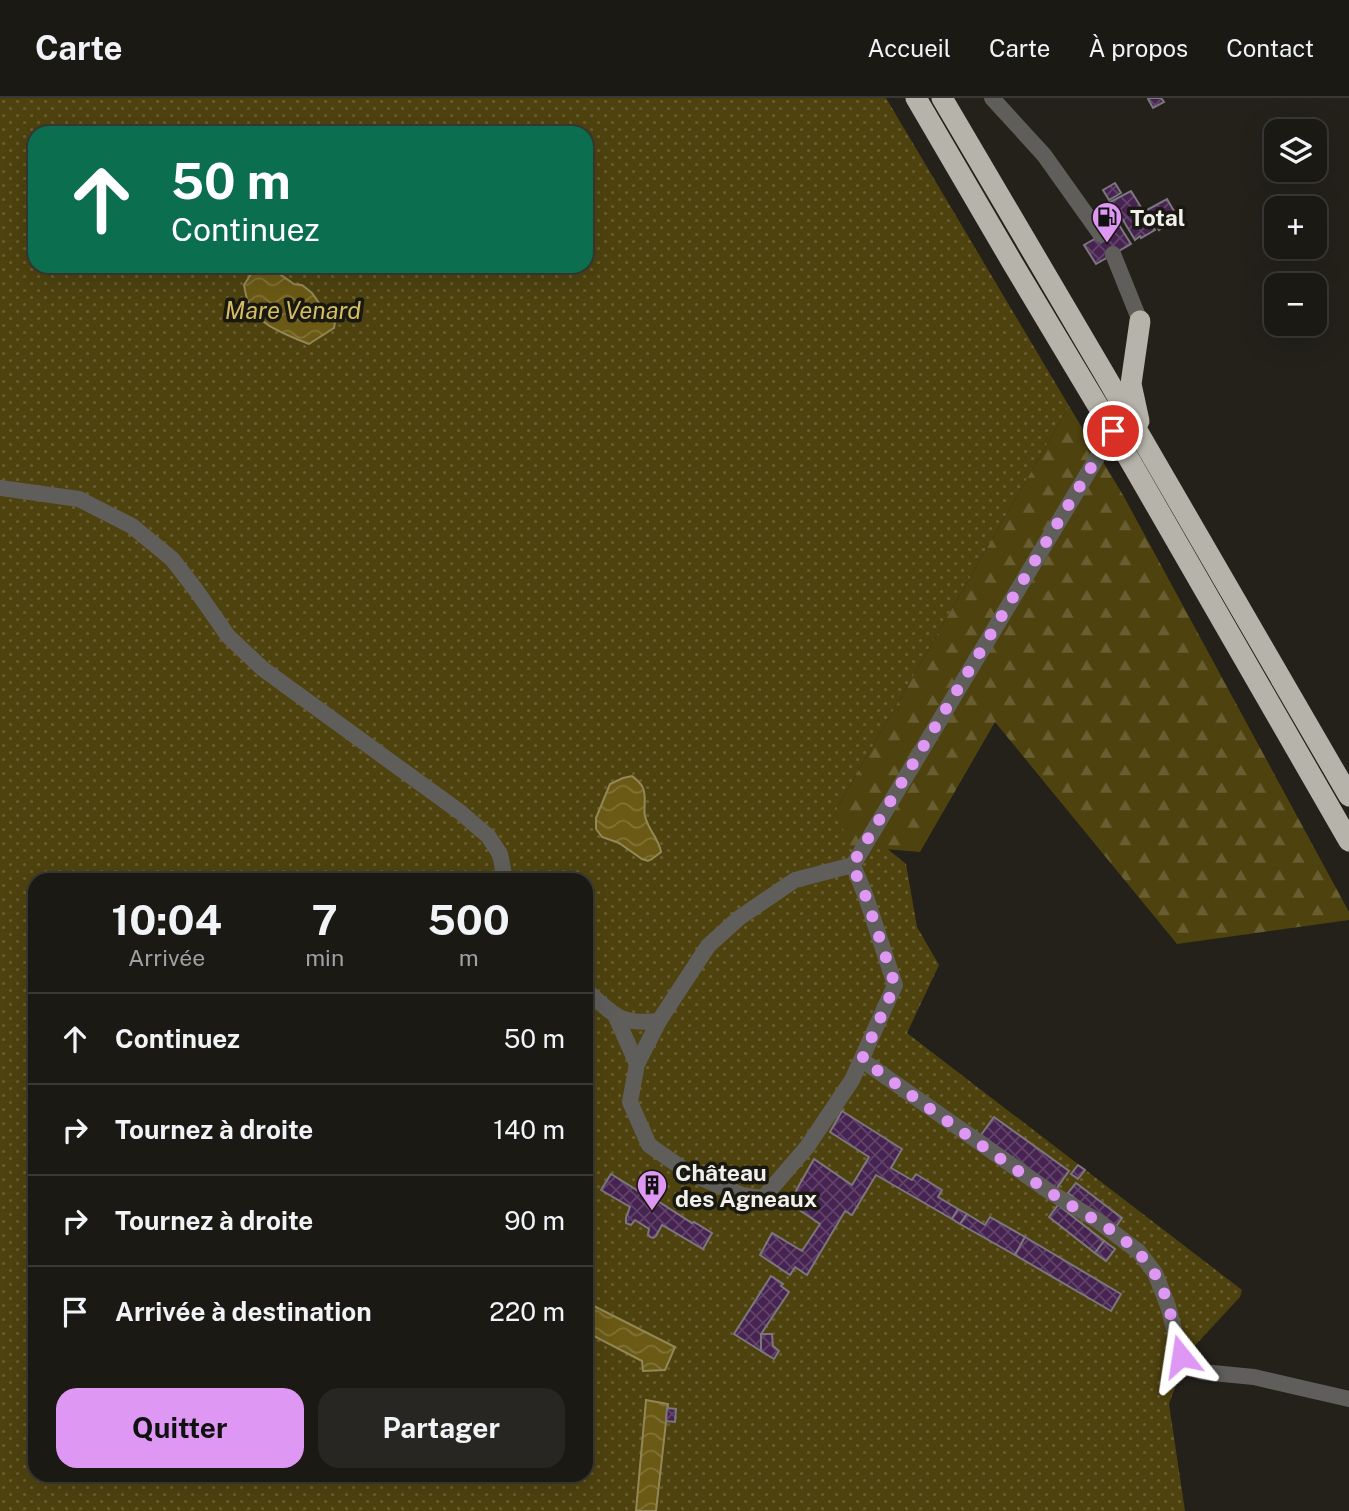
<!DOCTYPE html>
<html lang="fr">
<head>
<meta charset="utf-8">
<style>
  body { margin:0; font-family:"Public Sans",sans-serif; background:#272622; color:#f1f3f6; height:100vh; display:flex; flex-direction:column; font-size:26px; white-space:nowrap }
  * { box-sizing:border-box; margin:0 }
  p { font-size:23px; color:#9fa0a0 }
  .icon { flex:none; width:38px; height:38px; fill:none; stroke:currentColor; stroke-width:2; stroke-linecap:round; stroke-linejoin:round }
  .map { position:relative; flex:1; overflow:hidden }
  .side { position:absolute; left:28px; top:775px; width:565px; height:609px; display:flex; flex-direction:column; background:#1a1914; border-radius:21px; box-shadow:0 7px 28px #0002,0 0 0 2px #383834 }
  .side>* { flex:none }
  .hud { position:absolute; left:28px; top:28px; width:565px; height:147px; border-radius:21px; box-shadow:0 7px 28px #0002,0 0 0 2px #383834; background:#0b6e4f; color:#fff; overflow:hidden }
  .fabs { position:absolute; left:1264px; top:21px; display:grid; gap:14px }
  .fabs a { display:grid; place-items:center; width:63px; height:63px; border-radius:14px; background:#1a1914; box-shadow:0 7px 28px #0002,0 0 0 2px #383834; font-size:35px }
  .pin { position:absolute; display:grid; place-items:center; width:60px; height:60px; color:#fff; margin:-30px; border:4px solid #fff; border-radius:50%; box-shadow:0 2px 7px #0007 }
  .me { position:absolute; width:77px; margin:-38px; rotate:345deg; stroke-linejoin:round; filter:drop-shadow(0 0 5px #0008) }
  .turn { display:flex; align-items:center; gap:24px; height:147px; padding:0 28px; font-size:32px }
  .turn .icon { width:91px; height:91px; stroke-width:2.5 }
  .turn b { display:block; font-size:49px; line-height:60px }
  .eta { display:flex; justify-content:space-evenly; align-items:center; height:119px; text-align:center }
  .eta b { font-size:42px; font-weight:700; line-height:49px }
  .button { display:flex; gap:14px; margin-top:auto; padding:14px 28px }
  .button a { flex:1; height:80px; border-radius:21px; background:#de98f3; color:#111; font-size:28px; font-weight:700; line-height:80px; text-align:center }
  .button a+a { background:#272622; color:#f1f3f6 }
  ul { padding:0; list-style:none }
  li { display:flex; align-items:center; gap:21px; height:91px; padding:0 28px; border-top:2px solid #383834 }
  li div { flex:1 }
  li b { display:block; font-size:26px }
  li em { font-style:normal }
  header { display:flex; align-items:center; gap:42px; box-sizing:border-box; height:98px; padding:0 35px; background:#1a1914; border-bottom:2px solid #383834 }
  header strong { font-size:33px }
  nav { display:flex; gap:38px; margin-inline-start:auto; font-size:24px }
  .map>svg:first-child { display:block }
  .grass { fill:url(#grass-dots); fill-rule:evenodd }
  .forest { fill:url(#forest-firs) }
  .water { fill:url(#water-waves); stroke:#938755; stroke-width:2 }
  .building { fill:url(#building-cross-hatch); stroke:#7c767e; stroke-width:2 }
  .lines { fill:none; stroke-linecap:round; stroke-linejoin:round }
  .minor { stroke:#5f5e5a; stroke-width:16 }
  .highway { stroke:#b6b4aa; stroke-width:21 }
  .route { stroke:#de98f3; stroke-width:12; stroke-dasharray:0 21.6 }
  .labels { text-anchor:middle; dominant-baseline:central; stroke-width:7; stroke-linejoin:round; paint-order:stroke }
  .poi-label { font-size:23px; font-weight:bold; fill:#f1f0ea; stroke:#191811; text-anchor:start }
  .water-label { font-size:24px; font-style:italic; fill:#d6bd60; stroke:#191811 }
</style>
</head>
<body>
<header>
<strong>Carte</strong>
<nav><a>Accueil</a><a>Carte</a><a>À propos</a><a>Contact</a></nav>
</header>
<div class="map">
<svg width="1349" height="1413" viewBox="0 0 1349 1413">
  <defs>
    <pattern id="grass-dots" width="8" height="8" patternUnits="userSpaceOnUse" patternTransform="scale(1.75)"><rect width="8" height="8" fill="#4e420f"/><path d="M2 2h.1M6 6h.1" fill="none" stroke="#685e32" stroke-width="1.8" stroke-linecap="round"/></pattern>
    <pattern id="forest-firs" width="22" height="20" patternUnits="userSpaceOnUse" patternTransform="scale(1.75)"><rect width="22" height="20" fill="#4e420f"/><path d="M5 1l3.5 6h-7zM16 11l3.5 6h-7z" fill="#685e32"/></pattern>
    <pattern id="water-waves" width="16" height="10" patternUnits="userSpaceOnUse" patternTransform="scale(1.75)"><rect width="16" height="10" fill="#6b5a15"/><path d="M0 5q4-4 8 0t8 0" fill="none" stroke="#817237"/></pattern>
    <pattern id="building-cross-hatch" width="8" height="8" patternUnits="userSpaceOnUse" patternTransform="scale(1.75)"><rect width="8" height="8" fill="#462351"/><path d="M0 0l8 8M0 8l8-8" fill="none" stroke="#61436a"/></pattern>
  </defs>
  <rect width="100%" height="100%" fill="#23211a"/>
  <path class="grass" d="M0,0H886L1069,308L837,710L906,766L917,829L939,867L907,935L1242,1192L1240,1199L1188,1255L1169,1306L1185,1413H0ZM35,35H586V168H35ZM35,782H586V1377H35Z"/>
  <polygon class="forest" points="1069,308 1123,397 1349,814 1349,822 1177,846 995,624 920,754 848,748 837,710"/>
  <g class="water">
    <path d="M265,171L278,175L294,186L302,187L312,195L319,205L328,211L335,224L334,230L309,246C287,237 258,228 248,204C246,199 245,192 244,187L251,176Z"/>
    <path d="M632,678C637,682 641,685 643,690C647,700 643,709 645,718C648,732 659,741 661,754L652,761L648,763L642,761L619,745L602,739L596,731V720L610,686L623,680Z"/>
    <polygon points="586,1204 675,1249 665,1272 643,1273 642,1263 586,1234"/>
    <polygon points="646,1302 668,1306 656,1413 636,1413"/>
  </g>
  <g class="building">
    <polygon points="1149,0 1161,0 1164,4 1153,10 1148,1"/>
    <polygon points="1115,85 1121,95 1109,102 1103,92"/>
    <polygon points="1131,93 1155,132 1141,140 1140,138 1135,142 1120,117 1118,118 1110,104"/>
    <polygon points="1167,101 1178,120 1159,132 1147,112"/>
    <polygon points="1119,127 1131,146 1096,166 1084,147"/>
    <polygon points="842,1013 902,1051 891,1070 912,1082 916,1076 942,1092 938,1099 958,1111 952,1121 876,1077 852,1117 845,1113 807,1177 795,1169 790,1177 760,1157 772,1135 802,1153 820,1126 789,1105 814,1061 852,1087 869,1059 830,1034"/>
    <polygon points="994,1019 1069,1073 1056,1091 981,1037"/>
    <polygon points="1078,1067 1085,1072 1078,1081 1071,1076"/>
    <polygon points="611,1076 640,1094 642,1093 692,1125 694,1124 712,1135 703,1151 662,1127 656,1138 653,1140 650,1139 648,1136 649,1131 635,1122 631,1127 626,1125 626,1120 630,1109 601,1092"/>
    <polygon points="1076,1085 1122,1120 1114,1131 1068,1095"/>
    <polygon points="1058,1107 1104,1143 1095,1155 1049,1119"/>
    <polygon points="958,1111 967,1116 960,1126 952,1121"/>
    <polygon points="967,1116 985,1127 990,1119 1025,1139 1015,1157 960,1126"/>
    <polygon points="1025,1139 1121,1196 1111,1213 1015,1157"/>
    <polygon points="1104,1143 1115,1151 1106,1163 1095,1155"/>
    <polygon points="771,1178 783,1186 781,1188 789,1194 761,1236 761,1253 734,1236"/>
    <polygon points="761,1236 772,1236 773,1248 779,1253 774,1261 761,1253"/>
    <polygon points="667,1310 676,1311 675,1324 666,1323"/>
  </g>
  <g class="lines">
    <g class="minor">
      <polyline points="992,0 1044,57 1101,137"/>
      <polyline points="1113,156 1140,223"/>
      <polyline points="0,390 79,401 132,428 172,461 196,492 228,538 263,571 460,714 488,738 500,756 505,782"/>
      <polyline points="853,767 866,799 895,887 852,982 807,1049 763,1100 742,1097 689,1075 649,1047 630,1004 637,966 659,923 708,848 739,820 795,782 853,767 1113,333"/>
      <path d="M586,892C614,917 619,927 659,923"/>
      <polyline points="616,919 637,966"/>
      <polyline points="862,962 1050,1094 1098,1123 1139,1154 1155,1175 1168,1208 1181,1258 1189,1269 1202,1274 1254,1279 1349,1301"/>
    </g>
    <g class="highway">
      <polyline points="916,0 1013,166 1113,333 1349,743"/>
      <polyline points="942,0 1105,277 1349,698"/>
      <polyline points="1139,323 1131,286 1140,223"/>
    </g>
  </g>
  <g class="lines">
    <path class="route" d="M1113,333L852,767L866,799L895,887L862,961C923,1006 985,1051 1048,1093C1085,1118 1128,1135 1153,1173C1170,1198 1172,1230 1181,1258"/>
  </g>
  <defs>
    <g id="fuel-pin" transform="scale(1.575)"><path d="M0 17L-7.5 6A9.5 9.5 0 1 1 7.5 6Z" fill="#de98f3" stroke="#191811"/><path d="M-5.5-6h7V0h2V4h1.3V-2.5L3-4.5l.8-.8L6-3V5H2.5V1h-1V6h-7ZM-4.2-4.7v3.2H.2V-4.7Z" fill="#111"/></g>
    <g id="building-pin" transform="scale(1.575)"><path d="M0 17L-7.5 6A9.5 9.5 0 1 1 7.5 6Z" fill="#de98f3" stroke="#191811"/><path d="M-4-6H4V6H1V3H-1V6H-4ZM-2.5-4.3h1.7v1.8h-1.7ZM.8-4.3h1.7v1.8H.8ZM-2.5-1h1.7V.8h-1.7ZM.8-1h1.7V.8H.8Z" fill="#111"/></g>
  </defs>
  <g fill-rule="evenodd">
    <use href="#fuel-pin" x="1107" y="119"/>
    <use href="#building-pin" x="652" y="1087"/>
  </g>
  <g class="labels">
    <g class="poi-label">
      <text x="1130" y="119">Total</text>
      <text x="675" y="1074">Château<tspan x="675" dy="26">des Agneaux</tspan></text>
    </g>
    <g class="water-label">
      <text x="293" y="212">Mare Venard</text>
    </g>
  </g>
</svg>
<div class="fabs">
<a><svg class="icon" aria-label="layers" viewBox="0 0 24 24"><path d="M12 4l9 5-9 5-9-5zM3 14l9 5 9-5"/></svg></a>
<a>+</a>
<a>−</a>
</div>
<div class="pin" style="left:1113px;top:333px;background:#d93025"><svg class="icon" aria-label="arrive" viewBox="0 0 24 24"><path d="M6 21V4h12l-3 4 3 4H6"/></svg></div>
<svg class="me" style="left:1181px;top:1258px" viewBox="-20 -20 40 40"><path d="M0-17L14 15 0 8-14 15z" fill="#de98f3" stroke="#fff" stroke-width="4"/></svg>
<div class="hud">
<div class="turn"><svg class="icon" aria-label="ahead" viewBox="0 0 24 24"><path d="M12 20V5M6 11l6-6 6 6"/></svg><div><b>50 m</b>Continuez</div></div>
</div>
<section class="side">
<div class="eta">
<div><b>10:04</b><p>Arrivée</p></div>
<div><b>7</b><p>min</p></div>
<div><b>500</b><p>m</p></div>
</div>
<ul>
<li><svg class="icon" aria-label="ahead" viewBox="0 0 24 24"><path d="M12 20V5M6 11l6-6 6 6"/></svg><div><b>Continuez</b></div><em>50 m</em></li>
<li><svg class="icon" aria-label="right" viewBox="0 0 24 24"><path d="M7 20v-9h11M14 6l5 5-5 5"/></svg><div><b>Tournez à droite</b></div><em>140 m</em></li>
<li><svg class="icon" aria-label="right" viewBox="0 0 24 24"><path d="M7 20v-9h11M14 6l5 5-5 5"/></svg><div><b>Tournez à droite</b></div><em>90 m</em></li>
<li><svg class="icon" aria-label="arrive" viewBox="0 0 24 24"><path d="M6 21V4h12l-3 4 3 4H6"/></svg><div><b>Arrivée à destination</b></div><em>220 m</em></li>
</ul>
<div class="button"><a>Quitter</a><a>Partager</a></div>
</section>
</div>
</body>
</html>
